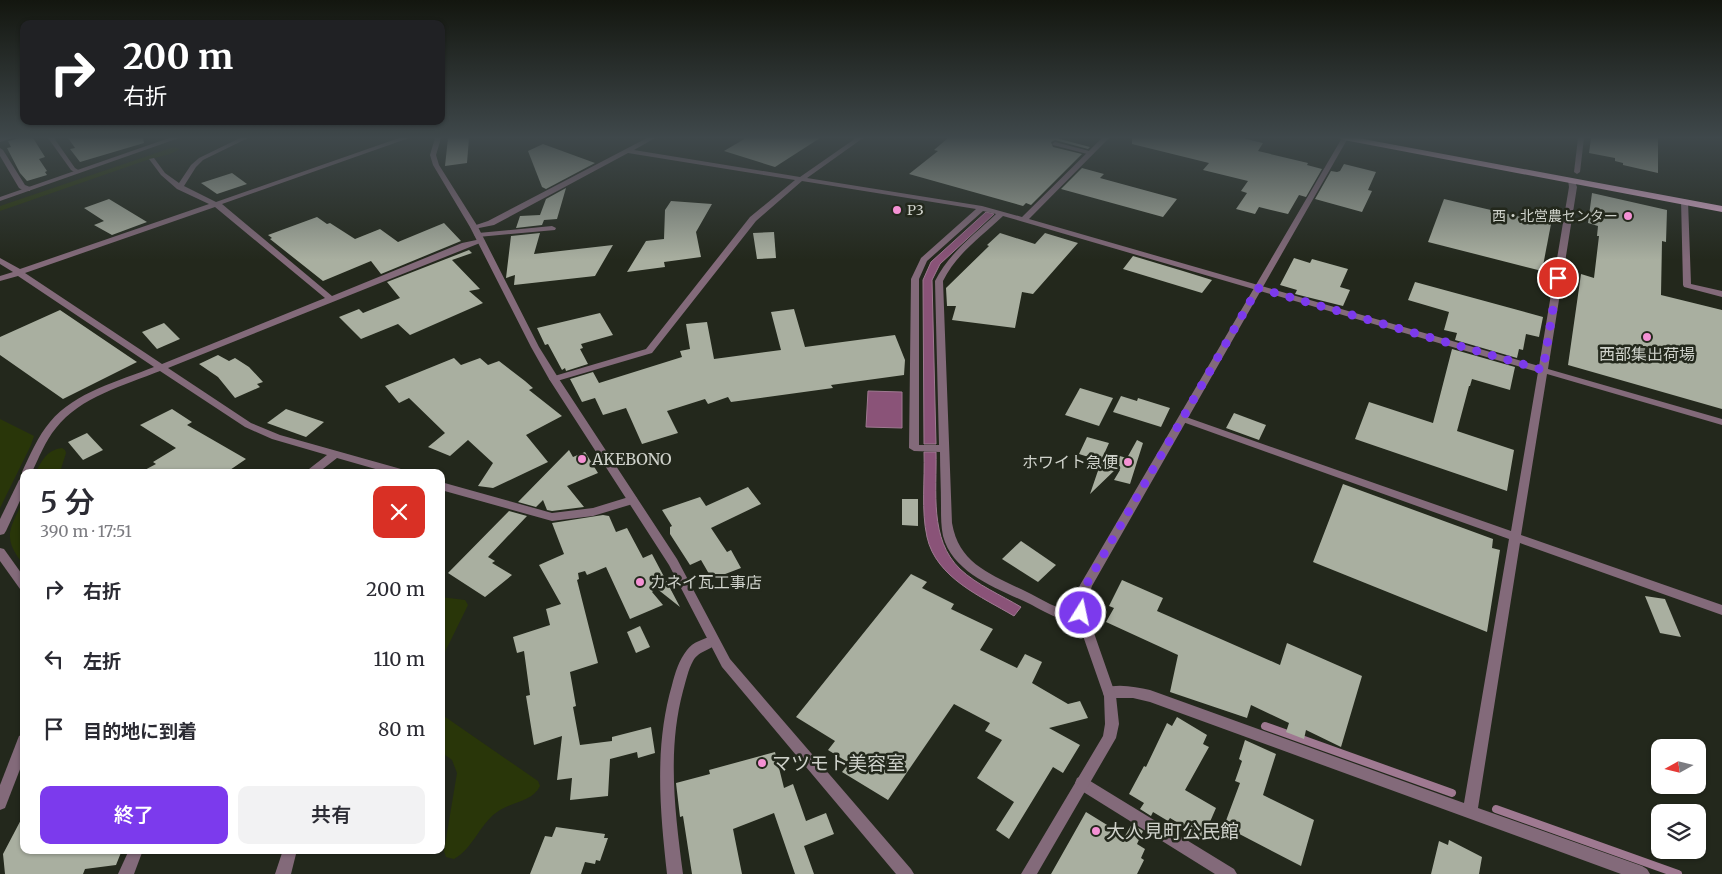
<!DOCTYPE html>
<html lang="ja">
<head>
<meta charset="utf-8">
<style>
  body { margin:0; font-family:Merriweather,"Noto Sans JP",serif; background:#f2f2f3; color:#2b2b33; height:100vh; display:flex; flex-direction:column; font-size:19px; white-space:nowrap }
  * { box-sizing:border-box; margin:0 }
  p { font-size:16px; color:#7c7c81 }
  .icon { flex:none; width:28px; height:28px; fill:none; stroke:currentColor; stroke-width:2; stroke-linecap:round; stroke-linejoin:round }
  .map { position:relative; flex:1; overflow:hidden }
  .panel { position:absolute; left:20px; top:469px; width:425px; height:385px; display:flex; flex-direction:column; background:#fff; border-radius:10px; box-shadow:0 1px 4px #0004 }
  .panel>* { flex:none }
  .guide { position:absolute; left:20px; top:20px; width:425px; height:105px; border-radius:10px; box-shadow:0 1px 4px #0004; background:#202124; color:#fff; overflow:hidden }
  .needle { width:32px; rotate:262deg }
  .buttons { position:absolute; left:1651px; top:739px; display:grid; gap:10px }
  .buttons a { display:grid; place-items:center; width:55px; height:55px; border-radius:10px; background:#fff; box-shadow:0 1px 4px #0004; font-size:25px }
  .pin { position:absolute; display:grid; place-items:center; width:42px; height:42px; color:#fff; margin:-21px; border:2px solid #fff; border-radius:50%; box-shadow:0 1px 5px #0007 }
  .me { position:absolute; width:55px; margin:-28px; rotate:10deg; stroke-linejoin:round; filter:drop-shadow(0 0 4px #0008) }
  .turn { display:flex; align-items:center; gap:18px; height:105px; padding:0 20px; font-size:22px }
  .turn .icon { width:65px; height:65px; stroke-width:2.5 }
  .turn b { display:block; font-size:35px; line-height:42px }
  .round { display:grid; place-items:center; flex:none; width:52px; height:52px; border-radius:10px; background:#f2f2f3 }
  .head { display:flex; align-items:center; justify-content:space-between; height:85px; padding:0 20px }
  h1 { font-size:30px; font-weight:600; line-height:38px }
  .action { display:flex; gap:10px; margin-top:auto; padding:10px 20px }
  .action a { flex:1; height:58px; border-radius:10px; background:#7c3aed; color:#fff; font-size:20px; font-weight:600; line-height:58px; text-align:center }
  .action a+a { background:#f2f2f3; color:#2b2b33 }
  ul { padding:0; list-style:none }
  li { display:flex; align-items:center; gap:15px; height:70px; padding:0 20px }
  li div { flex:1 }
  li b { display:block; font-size:19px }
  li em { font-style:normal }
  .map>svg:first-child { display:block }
  .green { fill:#293609 }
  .water { fill:#8a5378; stroke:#9f7991 }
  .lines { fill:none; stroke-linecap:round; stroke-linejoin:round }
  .stream { stroke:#9f7991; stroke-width:8 }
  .building { fill:#a9afa0 }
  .service { fill:#836a7a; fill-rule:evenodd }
  .minor { fill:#836a7a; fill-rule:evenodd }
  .tertiary { fill:#836a7a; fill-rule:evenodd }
  .primary { fill:#e2aed0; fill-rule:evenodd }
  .route { stroke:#7c3aed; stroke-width:9; stroke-dasharray:0 16.2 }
  .poi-dot { fill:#f491d4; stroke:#23281c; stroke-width:2 }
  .labels { text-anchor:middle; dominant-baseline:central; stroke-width:5; stroke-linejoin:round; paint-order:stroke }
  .far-poi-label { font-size:14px; fill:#cfd2cb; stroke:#23281c; text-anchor:start }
  .poi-label { font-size:16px; fill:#cfd2cb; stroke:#23281c; text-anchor:start }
  .near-poi-label { font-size:19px; fill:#cfd2cb; stroke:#23281c; text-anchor:start }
</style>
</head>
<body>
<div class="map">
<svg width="1722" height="874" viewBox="0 0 1722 874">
  <rect width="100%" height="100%" fill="#23281c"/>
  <g class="green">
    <polygon points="174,147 180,149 170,154 147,160 0,211 0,206"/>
    <polygon points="0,419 34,436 31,445 0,508"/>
    <path d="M62,448L65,450L66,453L60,472H36C42,460 47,450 62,448Z"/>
    <path d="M24,499V565C1,537 10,529 24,499Z"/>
    <polygon points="441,597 465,600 468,605 441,660"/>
    <path d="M441,714L538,781L540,786C533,801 513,802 500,810C480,822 474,848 454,859L446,857L444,851L457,773L452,760L441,752Z"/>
  </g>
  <g class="water">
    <polygon points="986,212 994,214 940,264 932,280 936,444 924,444 923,280 931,262"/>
    <polygon points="868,391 902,392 902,428 866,427"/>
    <path d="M924,452H936C937,491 929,539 960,569C977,585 1001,595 1021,607L1014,616C982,597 936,578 927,537C921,510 925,480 924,452Z"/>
  </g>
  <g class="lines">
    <g class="stream">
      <polyline points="1265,726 1452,793"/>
      <polyline points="1496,809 1678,874"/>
    </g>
  </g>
  <g class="building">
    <polygon points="20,138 33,138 45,157 39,159 47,171 45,172 47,175 27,181 20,173 7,148 11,147 8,141"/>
    <polygon points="68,138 143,138 144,143 80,162 70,149 75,148"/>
    <polygon points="448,138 469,138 467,163 445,166"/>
    <polygon points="746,138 820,138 775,167 724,151"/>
    <polygon points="948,138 1056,138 1090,147 1088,149 1055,140 1051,142 1053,147 1082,154 1031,205 1026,203 1023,206 909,174 938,151 934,150"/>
    <polygon points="1132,138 1242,138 1263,143 1258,151 1308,163 1307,165 1322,169 1306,197 1299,195 1288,214 1259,207 1255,214 1236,209 1247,193 1241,191 1248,181 1203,170 1209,163 1132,144"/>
    <polygon points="1591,138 1658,138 1658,173 1623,165 1623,163 1615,161 1615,158 1589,153"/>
    <polygon points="543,144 595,163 546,189 542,187 528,151"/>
    <polygon points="1344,164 1376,172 1368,190 1372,191 1362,212 1315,199 1331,171 1337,172 1340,171"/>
    <polygon points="1082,168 1104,174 1100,178 1177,199 1163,217 1061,189"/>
    <polygon points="232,173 247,184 217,194 201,183"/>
    <polygon points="566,188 557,219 544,220 542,225 516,228 520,216 540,215 546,199"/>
    <polygon points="1592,193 1667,210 1666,242 1662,241 1661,295 1722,310 1722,409 1568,365 1581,274 1594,278 1599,236 1597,236 1598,226 1588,223"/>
    <polygon points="109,199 147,222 112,235 94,225 104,221 84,208"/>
    <polygon points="1444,199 1551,224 1542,271 1428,242"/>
    <polygon points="671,201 712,204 696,232 701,257 664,262 665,267 627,272 646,241 664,239 665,210"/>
    <polygon points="317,217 327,224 330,223 355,239 380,229 398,242 444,223 461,241 381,274 371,261 323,281 270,239 272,238 268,235"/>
    <polygon points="774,232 776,258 757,259 753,233"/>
    <polygon points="540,233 534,254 613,245 595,276 514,285 515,275 506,278 511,236"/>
    <polygon points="1000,233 1035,244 1045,233 1078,243 1033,294 1022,292 1015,328 952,320 956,306 947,306 946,288 989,246 987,245"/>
    <polygon points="469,250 472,253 452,260 480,289 469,291 483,303 410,335 398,324 361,339 339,317 359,309 363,313 400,298 387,282"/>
    <polygon points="1133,256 1183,271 1212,280 1202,293 1123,269"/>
    <polygon points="1294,258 1310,263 1312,259 1348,269 1340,287 1350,290 1343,306 1295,294 1297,290 1280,285"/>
    <polygon points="1415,282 1543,317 1539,337 1526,334 1523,350 1519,349 1517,358 1455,340 1457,333 1444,330 1449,312 1408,300"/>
    <polygon points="794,309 805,347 895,335 905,360 904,375 831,385 833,388 731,402 728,397 708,404 705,399 667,411 678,433 642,444 626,408 603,415 595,398 582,402 570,379 593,372 599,383 682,357 680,351 690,349 686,324 707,322 714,359 781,350 771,312"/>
    <polygon points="60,310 128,356 137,362 63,399 0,355 0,337"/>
    <polygon points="600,313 613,335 581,344 583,348 580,349 588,364 566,371 565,368 562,370 548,344 545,345 537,328"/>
    <polygon points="164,323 180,339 157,349 142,332"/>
    <polygon points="1452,349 1515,367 1510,390 1472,379 1470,386 1469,386 1457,431 1514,450 1507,491 1355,439 1369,402 1433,423"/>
    <polygon points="218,355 229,361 235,358 249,367 263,382 257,384 260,387 235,398 218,377 199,364"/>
    <polygon points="454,358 461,365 480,358 488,365 499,361 525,381 533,388 529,390 562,416 526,435 548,462 493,488 478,486 493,463 468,440 450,456 428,447 445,433 409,398 399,403 385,386"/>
    <polygon points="1080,388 1113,398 1099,426 1065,415"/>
    <polygon points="1121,396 1137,401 1138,398 1170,408 1161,427 1113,412"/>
    <polygon points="172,409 192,422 187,425 246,459 227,472 141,472 156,464 153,462 176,448 140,425"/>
    <polygon points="286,409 324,422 306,437 267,423"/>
    <polygon points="1234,413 1266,425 1259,440 1226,428"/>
    <polygon points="87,433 103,450 83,460 68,442"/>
    <polygon points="1087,437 1109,443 1105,452 1127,458 1137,440 1143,443 1130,484 1114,480 1120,470 1117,468 1090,494 1103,456 1101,461 1079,454"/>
    <polygon points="569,450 573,457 585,452 598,473 567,486 584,507 552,511 547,510 543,500 536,507 518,502"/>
    <polygon points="1343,484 1493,539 1492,548 1500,550 1487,632 1313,562"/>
    <polygon points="748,487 761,504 711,528 727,552 731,550 741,568 712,579 701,560 690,565 670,534 670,527 672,526 662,510 700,497 706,506"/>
    <polygon points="902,499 918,499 918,526 902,525"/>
    <polygon points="509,511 527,516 488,557 495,561 492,563 512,575 485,597 448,573"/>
    <polygon points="603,515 609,516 616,532 627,528 643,558 652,554 680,607 656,588 652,592 663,605 630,619 606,567 587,575 585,571 578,573 579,579 577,580 598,663 570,672 576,706 573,707 580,745 612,741 612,737 651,727 655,753 638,758 637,752 610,759 608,796 570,800 572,778 557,780 562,736 534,745 526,696 530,695 524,651 517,653 513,637 550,625 546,609 561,604 539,565 564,554 552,523"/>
    <polygon points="1021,541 1056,565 1038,582 1002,559"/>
    <polygon points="911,574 927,582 922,588 954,604 951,609 993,629 980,650 1017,668 1025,654 1042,662 1032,683 1068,704 1080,701 1088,718 1049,728 1080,745 1063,773 1053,767 1009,839 996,830 1014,802 977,778 1002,740 985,731 990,723 954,704 888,800 842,772 849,763 828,750 835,741 796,717"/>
    <polygon points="1122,580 1163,598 1157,611 1280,665 1287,643 1362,676 1341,747 1306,730 1304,739 1286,732 1289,723 1251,705 1247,718 1170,692 1178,655 1106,622 1114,608 1109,606"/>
    <polygon points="1645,596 1665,599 1681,637 1660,633"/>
    <polygon points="640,626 650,647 636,653 627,632"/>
    <polygon points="1177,717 1207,735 1203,744 1209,747 1185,790 1216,808 1203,838 1170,818 1168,821 1153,812 1151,816 1140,809 1144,803 1129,794 1144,766 1146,767 1167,723 1172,726"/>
    <polygon points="1245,740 1276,754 1263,795 1314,820 1301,866 1224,826 1240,783 1235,781 1242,761 1239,759"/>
    <polygon points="775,752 784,788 793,784 806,821 826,813 834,834 804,846 814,874 795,874 774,813 733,829 742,874 692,874 683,816 680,817 676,783 710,774 709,770"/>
    <polygon points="1086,812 1125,836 1132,824 1143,831 1137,844 1145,849 1141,858 1144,860 1137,874 1051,874"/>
    <polygon points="24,814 24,850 122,850 116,865 85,869 83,874 5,874 3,854"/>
    <polygon points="556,827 605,834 604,838 608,838 600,861 596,860 595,864 585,862 581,874 530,874 545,836 552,837"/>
    <polygon points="1449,840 1482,857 1479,874 1431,874 1439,841 1448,845"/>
  </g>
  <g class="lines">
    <g class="service">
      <polygon points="1055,142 1093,152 1094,153 1091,155 1053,145 1052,144"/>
      <polygon points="1681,199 1688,201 1691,284 1722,291 1722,297 1684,287 1683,285"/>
    </g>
    <g class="minor">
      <polygon points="0,138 12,138 0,142"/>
      <polygon points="48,138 54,138 75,168 80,171 80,173 76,173 71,170"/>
      <path d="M240,138H248L203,160L196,167L184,186L216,202L399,138H409L222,204L332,296L462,243L481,239L485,241L168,368L251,423L280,435L401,469L402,472H386L337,458L319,472H308L309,469L327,455L272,439L245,427L160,371C125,385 80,397 56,428C45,441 39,458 32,472H24L23,475L22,472C30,455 38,436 50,422C75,392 119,381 154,367L18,276L0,281V276L13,272L0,264V258L20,269L209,204L177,189L161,175L149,159L154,158L165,173L179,183L191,165L199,158ZM215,207L325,298L162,364L25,273Z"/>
      <path d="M647,138H655L634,150L800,177L856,138H863L807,178L982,206L1022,217L1102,138H1109L1029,219L1539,366L1569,187L1568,180L1574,179L1577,187L1548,369L1722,419V425L1547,374L1521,535L1722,605V615L1520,543L1478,808L1642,866L1647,869L1650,874H1621L1150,702L1133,698H1109L1104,696L1103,692L1104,688C1119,683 1136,687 1150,690L1464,803L1509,539L1180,421L1178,419L1183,416L1186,417L1511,531L1538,372L1003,216C981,237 956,254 943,281L952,523C959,565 993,575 1027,592C1039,598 1052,606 1065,610C1072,613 1080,612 1087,615L1089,618L1087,621C1070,627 1045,612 1030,604C999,589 953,574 943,536C941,526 941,516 941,506C941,488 940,470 940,452L914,451L909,448L911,279L921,258L976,209L802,181L756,221L652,353L557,381H551L549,379L551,377L646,349L750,217L795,180L628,153L494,225L474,229L470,227L488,221ZM983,211L996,214C974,235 949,253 935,281L939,445H919V279L927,261Z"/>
      <polygon points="1578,138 1584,138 1580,172 1577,174 1574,172"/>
      <polygon points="0,148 3,150 25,185 30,187 30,191 24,191 19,188 0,156"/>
      <polygon points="552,226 556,228 555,230 478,237 474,235 478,233"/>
      <polygon points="24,476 24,492 6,531 4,534 0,535 0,519 19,480"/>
      <polygon points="441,482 552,513 593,508 632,496 636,497 637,500 636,503 593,516 552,521 441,490"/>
      <polygon points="0,548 4,549 24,577 24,591 20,589 0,561"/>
      <path d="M713,636L717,637L719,641C715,649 699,650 693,661C688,670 686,681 683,691C667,751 675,813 683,874H667C660,811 654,747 672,685C675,673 679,660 687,650C693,642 703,639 713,636Z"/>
      <polygon points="24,734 24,759 5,808 0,810 0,785 19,736"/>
      <polygon points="1082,776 1234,869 1237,874 1215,874 1077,788 1075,783 1077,778"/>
      <polygon points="129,850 143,850 134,874 118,874"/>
      <polygon points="283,850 297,850 291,874 275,874"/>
    </g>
    <g class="tertiary">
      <polygon points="169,138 179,138 0,201 0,197"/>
      <polygon points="435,138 441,138 436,155 439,165 478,227 539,347 559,379 677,559 730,659 911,869 914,874 896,874 722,667 669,565 549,379 531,347 470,227 433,165 430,155"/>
      <polygon points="1342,138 1348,138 1092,586 1088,598 1087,613 1116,696 1119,724 1116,738 1037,874 1021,874 1103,736 1105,724 1104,696 1075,613 1076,598 1080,585"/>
    </g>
    <polygon class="primary" points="1340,138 1358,138 1722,206 1722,212 1344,140"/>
  </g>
  <linearGradient id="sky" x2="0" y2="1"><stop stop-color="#13160f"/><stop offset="0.53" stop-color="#3f484b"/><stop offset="1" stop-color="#3f484b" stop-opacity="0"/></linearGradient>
  <rect width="1722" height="260" fill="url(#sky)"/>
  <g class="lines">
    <polyline class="route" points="1081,613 1082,598 1086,585 1258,288 1543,370 1558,278"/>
  </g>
  <g class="poi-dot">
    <circle cx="897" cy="210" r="5"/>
    <circle cx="1628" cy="216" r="5"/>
    <circle cx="1647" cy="337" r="5"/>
    <circle cx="582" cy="459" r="5"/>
    <circle cx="1128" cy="462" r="5"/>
    <circle cx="640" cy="582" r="5"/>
    <circle cx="762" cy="763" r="5"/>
    <circle cx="1096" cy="831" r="5"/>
  </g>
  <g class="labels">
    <g class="far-poi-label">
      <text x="907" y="210">P3</text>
      <text x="1618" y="216" text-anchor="end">西・北営農センター</text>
    </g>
    <g class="poi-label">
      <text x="1647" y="354" text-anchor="middle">西部集出荷場</text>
      <text x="592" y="459">AKEBONO</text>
      <text x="1118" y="462" text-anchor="end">ホワイト急便</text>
      <text x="650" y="582">カネイ瓦工事店</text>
    </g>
    <g class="near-poi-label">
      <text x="772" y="763">マツモト美容室</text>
      <text x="1106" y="831">大人見町公民館</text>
    </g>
  </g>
</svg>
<div class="buttons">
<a><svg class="needle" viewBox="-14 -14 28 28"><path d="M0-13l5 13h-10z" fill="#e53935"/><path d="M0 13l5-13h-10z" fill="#7c7c81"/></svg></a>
<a><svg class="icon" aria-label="layers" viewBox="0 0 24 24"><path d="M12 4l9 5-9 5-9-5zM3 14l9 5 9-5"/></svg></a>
</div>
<div class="pin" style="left:1558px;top:278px;background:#d93025"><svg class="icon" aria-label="arrive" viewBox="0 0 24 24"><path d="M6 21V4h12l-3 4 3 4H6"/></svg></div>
<svg class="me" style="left:1081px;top:613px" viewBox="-20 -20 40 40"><circle r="17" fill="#7c3aed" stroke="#fff" stroke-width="3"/><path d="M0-11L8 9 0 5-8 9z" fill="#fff"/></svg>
<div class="guide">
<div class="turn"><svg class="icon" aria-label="right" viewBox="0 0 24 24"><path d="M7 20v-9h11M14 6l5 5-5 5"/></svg><div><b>200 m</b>右折</div></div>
</div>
<section class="panel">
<div class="head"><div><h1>5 分</h1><p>390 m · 17:51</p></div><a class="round" style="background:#d93025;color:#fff"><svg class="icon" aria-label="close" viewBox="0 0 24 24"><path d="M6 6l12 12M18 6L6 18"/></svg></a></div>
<ul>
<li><svg class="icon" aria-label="right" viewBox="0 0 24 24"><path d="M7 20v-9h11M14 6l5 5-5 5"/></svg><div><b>右折</b></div><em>200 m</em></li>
<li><svg class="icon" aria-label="left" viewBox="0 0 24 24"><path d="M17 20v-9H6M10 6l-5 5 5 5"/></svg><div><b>左折</b></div><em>110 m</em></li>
<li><svg class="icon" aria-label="arrive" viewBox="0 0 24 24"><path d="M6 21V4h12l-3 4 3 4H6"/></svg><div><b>目的地に到着</b></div><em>80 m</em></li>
</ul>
<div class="action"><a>終了</a><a>共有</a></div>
</section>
</div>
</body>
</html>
